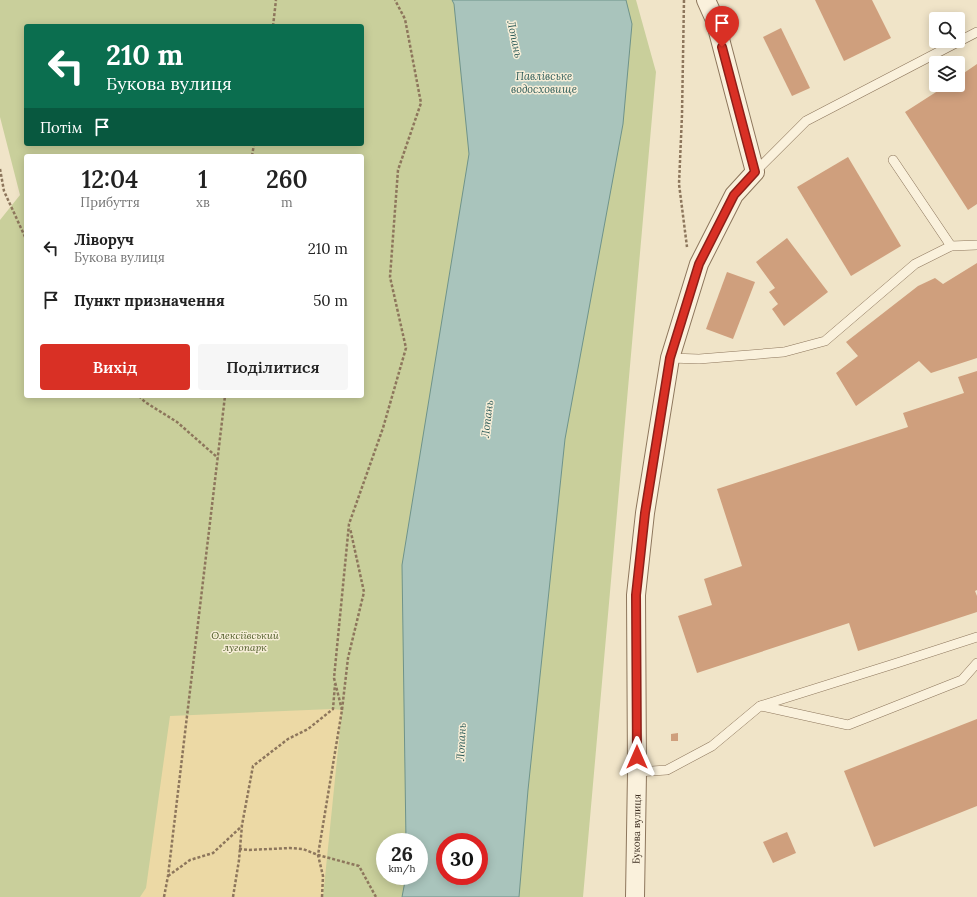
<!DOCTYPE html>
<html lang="uk">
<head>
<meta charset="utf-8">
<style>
  body { margin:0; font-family:Lora,serif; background:#f6f6f6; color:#222; height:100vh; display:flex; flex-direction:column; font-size:15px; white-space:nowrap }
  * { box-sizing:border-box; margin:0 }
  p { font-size:13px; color:#767676 }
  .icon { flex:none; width:22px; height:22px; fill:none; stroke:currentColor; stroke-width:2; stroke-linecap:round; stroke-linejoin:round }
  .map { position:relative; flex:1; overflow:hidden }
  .drawer { position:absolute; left:24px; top:154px; width:340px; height:244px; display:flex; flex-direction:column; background:#fff; border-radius:4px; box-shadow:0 2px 10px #0003 }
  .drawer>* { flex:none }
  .banner { position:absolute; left:24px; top:24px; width:340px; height:122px; border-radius:4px; box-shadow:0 2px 10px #0003; background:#0b6e4f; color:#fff; overflow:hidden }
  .buttons { position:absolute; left:929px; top:12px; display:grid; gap:8px }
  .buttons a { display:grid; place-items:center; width:36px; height:36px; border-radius:4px; background:#fff; box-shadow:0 2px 10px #0003; font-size:20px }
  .speed { position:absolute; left:376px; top:833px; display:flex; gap:8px; font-size:20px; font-weight:700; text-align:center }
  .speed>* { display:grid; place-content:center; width:52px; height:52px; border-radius:50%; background:#fff; box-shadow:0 2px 10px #0003; line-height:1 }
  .speed small { font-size:10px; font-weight:400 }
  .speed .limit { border:6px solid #d22; background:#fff; color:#111 }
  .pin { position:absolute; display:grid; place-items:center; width:34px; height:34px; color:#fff; margin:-41px -17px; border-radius:50% 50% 50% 0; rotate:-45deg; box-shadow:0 0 4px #0007 }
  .pin .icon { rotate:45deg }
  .me { position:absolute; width:44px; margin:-22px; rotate:0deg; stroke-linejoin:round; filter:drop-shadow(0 0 3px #0008) }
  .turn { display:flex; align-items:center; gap:14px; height:84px; padding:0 16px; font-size:18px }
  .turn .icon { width:52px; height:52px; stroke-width:2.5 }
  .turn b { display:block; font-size:28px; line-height:34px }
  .then { display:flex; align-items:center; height:38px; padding:0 16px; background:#0003; gap:8px; font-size:15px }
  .eta { display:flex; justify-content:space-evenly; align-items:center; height:68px; text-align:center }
  .eta b { font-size:24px; font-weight:600; line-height:28px }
  .button { display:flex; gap:8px; margin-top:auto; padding:8px 16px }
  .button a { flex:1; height:46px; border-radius:4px; background:#d93025; color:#fff; font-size:16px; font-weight:600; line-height:46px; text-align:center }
  .button a+a { background:#f6f6f6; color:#222 }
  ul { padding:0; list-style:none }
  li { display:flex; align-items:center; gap:12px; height:52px; padding:0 16px }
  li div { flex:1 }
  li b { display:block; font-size:15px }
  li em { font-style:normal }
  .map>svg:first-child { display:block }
  .green { fill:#c9cf9b; fill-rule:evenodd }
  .sand { fill:#ecd9a5 }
  .water { fill:#a9c4bc; stroke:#6f938a; fill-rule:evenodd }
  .building { fill:#cf9f7d }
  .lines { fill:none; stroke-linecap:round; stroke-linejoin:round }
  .lane-casing { stroke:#8d765c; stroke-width:10 }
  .street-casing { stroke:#8d765c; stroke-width:20 }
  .path { stroke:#8d765c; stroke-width:2.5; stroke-dasharray:3 2; stroke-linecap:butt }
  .lane { stroke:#faf1dc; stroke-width:9 }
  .street { stroke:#faf1dc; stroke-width:18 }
  .route-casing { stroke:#8d1f18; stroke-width:10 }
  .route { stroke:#d93025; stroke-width:7 }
  .labels { text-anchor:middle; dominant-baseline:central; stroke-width:3; stroke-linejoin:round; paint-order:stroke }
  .park-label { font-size:10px; font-style:italic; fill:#4d5a26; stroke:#f7eed8 }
  .street-label { font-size:10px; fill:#3d2e20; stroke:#f7eed8 }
  .water-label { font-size:11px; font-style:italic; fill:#2f5d5a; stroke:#f7eed8 }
</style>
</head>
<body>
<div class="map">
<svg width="977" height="897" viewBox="0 0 977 897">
  <rect width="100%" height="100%" fill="#f0e4c8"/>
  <path class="green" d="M0,0H636L656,72L583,897H0V220L20,195L0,117ZM26,26H362V144H26ZM26,156H362V396H26ZM385,842H419V876H385ZM445,842H479V876H445Z"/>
  <polygon class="sand" points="332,709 342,710 323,897 140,897 146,888 170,716"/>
  <path class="water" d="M452,0H626L632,24L623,124L565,439L528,790L519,897H402L406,876H419V842H406L402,565L469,154L454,4ZM445,842H479V876H445Z"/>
  <g class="building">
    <polygon points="815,0 872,0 891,38 844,61"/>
    <polygon points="781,28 810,88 792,96 763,37"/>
    <polygon points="977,64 977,204 968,210 905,112 947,85 958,85 958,77"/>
    <polygon points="848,157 901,246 851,276 797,187"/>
    <polygon points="787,238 828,292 784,326 772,309 778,304 769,292 775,288 756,262"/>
    <polygon points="977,263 977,358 931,373 919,361 856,406 836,373 858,356 846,342 918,286 935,278 943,284"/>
    <polygon points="727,272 755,282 733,339 706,329"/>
    <polygon points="977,371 977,590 975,591 977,596 977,612 858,651 849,623 697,673 678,616 712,605 704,579 742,566 717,489 908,427 903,413 964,393 958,377"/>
    <polygon points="977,719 977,806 874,847 844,771"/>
    <polygon points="678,733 678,741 671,741 671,734"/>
    <polygon points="787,832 796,853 773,863 763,842"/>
  </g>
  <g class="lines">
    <g class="lane-casing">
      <g id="lane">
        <polyline points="893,160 951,246"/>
        <polyline points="755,172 806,121 977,32"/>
        <polyline points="670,358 699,359 784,352 825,341 915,264 951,246 977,245"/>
        <polyline points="761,706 848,725 962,680 977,663"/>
        <polyline points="637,772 667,770 712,746 760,706 900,662 977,637"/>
      </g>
    </g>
    <g class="street-casing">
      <g id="street">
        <path id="s1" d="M635,897L637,772L636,595L645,513L670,358L699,264L734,195L755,172L715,20L706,0"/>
      </g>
    </g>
    <g class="path">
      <polyline points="684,0 682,115 679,184 687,247"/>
      <polyline points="273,26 276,0"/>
      <polyline points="252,156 254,144"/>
      <polyline points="0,169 4,191 26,239"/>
      <polyline points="139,396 145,402 177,422 218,458"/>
      <polyline points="342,710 334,678 349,524 383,428 406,348 390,277 398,170 421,103 405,19 395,0"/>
      <polyline points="239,849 249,850 290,848 303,849 318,855 359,866 376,897"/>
      <polyline points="168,876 190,860 213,853 242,826"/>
      <polyline points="164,897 168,876 225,396"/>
      <polyline points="233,897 239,860 242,825 253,766 288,739 308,729 333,709 335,684"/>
      <polyline points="322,897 323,876 318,855 342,710 348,658 364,592 350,528"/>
    </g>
    <use href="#lane" class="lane"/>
    <use href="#street" class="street"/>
  </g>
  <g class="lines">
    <g class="route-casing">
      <polyline id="route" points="637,757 636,595 645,513 670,358 699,264 734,195 755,172 722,47"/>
    </g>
    <use href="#route" class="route"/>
  </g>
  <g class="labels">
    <g class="park-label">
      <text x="245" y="635">Олексіївський<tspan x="245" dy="12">лугопарк</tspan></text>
    </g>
    <g class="street-label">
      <text stroke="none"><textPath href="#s1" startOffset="68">Букова вулиця</textPath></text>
    </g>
    <g class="water-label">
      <text transform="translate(515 39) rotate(78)">Лопань</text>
      <text x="544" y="76">Павлівське<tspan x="544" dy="13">водосховище</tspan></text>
      <text transform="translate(487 419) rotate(-83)">Лопань</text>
      <text transform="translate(461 742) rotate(-87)">Лопань</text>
    </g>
  </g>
</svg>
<div class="buttons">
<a><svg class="icon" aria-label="search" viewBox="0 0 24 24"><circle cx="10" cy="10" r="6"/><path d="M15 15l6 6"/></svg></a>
<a><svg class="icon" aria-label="layers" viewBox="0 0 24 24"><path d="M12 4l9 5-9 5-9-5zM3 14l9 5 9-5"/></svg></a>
</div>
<div class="speed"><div>26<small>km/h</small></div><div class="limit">30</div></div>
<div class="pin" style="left:722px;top:47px;background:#d93025"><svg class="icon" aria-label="arrive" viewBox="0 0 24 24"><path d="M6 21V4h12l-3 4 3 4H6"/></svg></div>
<svg class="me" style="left:637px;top:757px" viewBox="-20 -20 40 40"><path d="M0-17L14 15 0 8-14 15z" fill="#d93025" stroke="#fff" stroke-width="4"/></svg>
<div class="banner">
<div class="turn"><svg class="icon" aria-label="left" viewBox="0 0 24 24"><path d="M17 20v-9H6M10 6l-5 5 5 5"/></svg><div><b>210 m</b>Букова вулиця</div></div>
<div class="then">Потім<svg class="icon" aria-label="arrive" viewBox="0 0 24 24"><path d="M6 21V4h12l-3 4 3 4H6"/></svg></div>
</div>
<section class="drawer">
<div class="eta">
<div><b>12:04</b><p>Прибуття</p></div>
<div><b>1</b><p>хв</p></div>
<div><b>260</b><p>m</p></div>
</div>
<ul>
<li><svg class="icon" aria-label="left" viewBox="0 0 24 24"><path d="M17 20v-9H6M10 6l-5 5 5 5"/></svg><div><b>Ліворуч</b><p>Букова вулиця</p></div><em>210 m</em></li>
<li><svg class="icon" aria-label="arrive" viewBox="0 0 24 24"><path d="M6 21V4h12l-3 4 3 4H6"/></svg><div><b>Пункт призначення</b></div><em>50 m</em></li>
</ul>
<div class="button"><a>Вихід</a><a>Поділитися</a></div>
</section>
</div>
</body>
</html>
